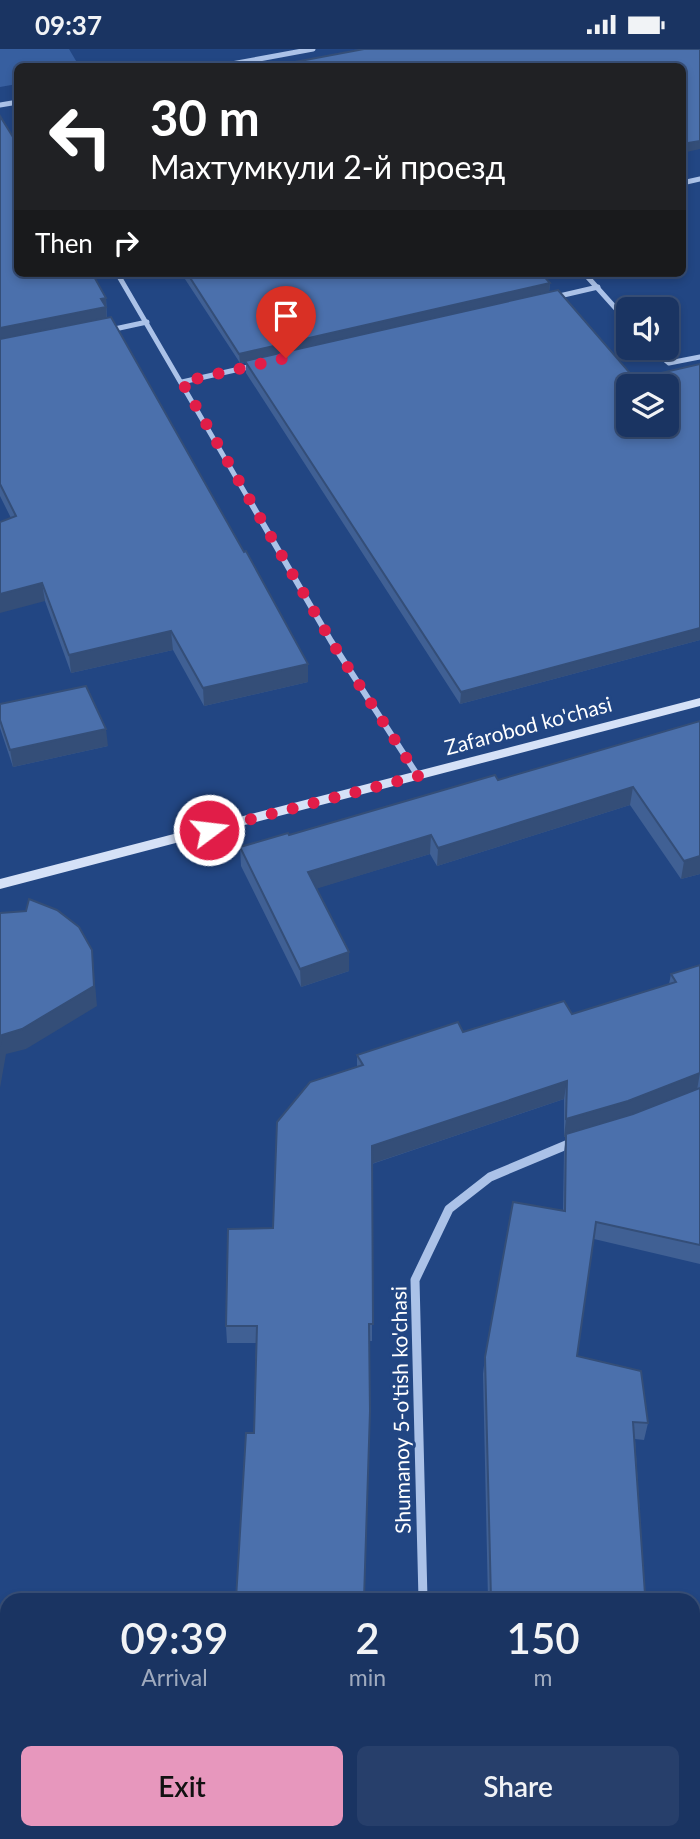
<!DOCTYPE html>
<html lang="en">
<head>
<meta charset="utf-8">
<style>
  body { margin:0; font-family:Lato,sans-serif; background:#273f6b; color:#f1f3f6; height:100vh; display:flex; flex-direction:column; font-size:26px; white-space:nowrap }
  * { box-sizing:border-box; margin:0 }
  p { font-size:23px; color:#9faabe }
  .icon { flex:none; width:38px; height:38px; fill:none; stroke:currentColor; stroke-width:2; stroke-linecap:round; stroke-linejoin:round }
  .map { position:relative; flex:1; overflow:hidden }
  .sheet { position:absolute; left:0px; top:1544px; width:700px; height:247px; display:flex; flex-direction:column; background:#1a3462; border-radius:21px 21px 0 0; box-shadow:0 4px 10px #0003,0 0 0 2px #384f77 }
  .sheet>* { flex:none }
  .guide { position:absolute; left:14px; top:14px; width:672px; height:214px; border-radius:10px; box-shadow:0 4px 10px #0003,0 0 0 2px #384f77; background:#202124; color:#fff; overflow:hidden }
  .controls { position:absolute; left:616px; top:248px; display:grid; gap:14px }
  .controls a { display:grid; place-items:center; width:63px; height:63px; border-radius:10px; background:#1a3462; box-shadow:0 4px 10px #0003,0 0 0 2px #384f77; font-size:35px }
  .pin { position:absolute; display:grid; place-items:center; width:60px; height:60px; color:#fff; margin:-72px -30px; border-radius:50% 50% 50% 0; rotate:-45deg; box-shadow:0 0 7px #0007 }
  .pin .icon { rotate:45deg }
  .me { position:absolute; width:77px; margin:-38px; rotate:75deg; stroke-linejoin:round; filter:drop-shadow(0 0 5px #0008) }
  .turn { display:flex; align-items:center; gap:24px; height:147px; padding:0 21px; font-size:32px }
  .turn .icon { width:91px; height:91px; stroke-width:2.5 }
  .turn b { display:block; font-size:49px; line-height:60px }
  .then { display:flex; align-items:center; height:66px; padding:0 21px; background:#0003; gap:14px; font-size:26px }
  .eta { display:flex; justify-content:space-evenly; align-items:center; height:119px; text-align:center }
  .eta b { font-size:42px; font-weight:600; line-height:49px }
  .primary-button { display:flex; gap:14px; margin-top:auto; padding:14px 21px }
  .primary-button a { flex:1; height:80px; border-radius:10px; background:#e797bd; color:#111; font-size:28px; font-weight:600; line-height:80px; text-align:center }
  .primary-button a+a { background:#273f6b; color:#f1f3f6 }
  .status { display:flex; justify-content:space-between; align-items:center; height:49px; padding:0 35px; background:#1a3462; direction:ltr }
  .status svg { height:19px; fill:currentColor }
  .map>svg:first-child { display:block }
  .green { fill:#375fa0 }
  .lines { fill:none; stroke-linecap:round; stroke-linejoin:round }
  .street-far2 { stroke:#abc2e8; stroke-width:5 }
  .street-far1 { stroke:#abc2e8; stroke-width:6 }
  .street { stroke:#abc2e8; stroke-width:9 }
  .secondary { fill:#d5e1f7; fill-rule:evenodd }
  .wall { fill:#406094 }
  .shaded-wall { fill:#344e78 }
  .building { fill:#4b70ac; stroke:#344e78; stroke-width:2; fill-rule:evenodd }
  .route { stroke:#e11d48; stroke-width:12; stroke-dasharray:0 21.6 }
  .labels { text-anchor:middle; dominant-baseline:central; stroke-width:6; stroke-linejoin:round; paint-order:stroke }
  .street-label { font-size:21px; fill:#fff; stroke:#224683 }
</style>
</head>
<body>
<div class="status"><b>09:37</b><svg viewBox="0 0 49 12"><path d="M0 12V9h3v3zM5 12V6h3v6zM10 12V3h3v9zM15 12V0h3v12zM26 1h20v11H26zM47 4h2v5h-2z"/></svg></div>
<div class="map">
<svg width="700" height="1790" viewBox="0 0 700 1790">
  <rect width="100%" height="100%" fill="#224683"/>
  <polygon class="green" points="0,0 69,0 79,17 18,18 17,35 0,38"/>
  <g class="lines">
    <g class="street-far2">
      <polyline points="215,18 313,0"/>
      <polyline points="0,56 18,53"/>
      <polyline points="682,134 700,130"/>
      <polyline points="117,224 248,449"/>
      <polyline points="584,224 628,273"/>
      <polyline points="555,248 598,238"/>
      <polyline points="110,281 147,273"/>
      <polyline points="651,299 669,314 700,308"/>
      <polyline points="182,333 253,317"/>
    </g>
    <polyline class="street-far1" points="247,447 331,592 418,727"/>
    <g class="street">
      <polyline points="423,1550 415,1231 449,1160 490,1128 571,1094"/>
      <polyline points="428,1783 428,1790"/>
    </g>
    <polygon class="secondary" points="700,649 700,657 0,840 0,830"/>
  </g>
  <g class="wall">
    <polygon points="0,67 106,249 107,269 308,633 204,657 173,601 71,624 45,552 11,469 0,447"/>
    <polygon points="181,224 541,224 550,234 549,243 635,330 700,315 700,591 460,655 246,324 246,313 240,314"/>
    <polygon points="0,655 108,697 13,718 0,679"/>
    <polygon points="700,672 700,825 681,830 630,756 437,817 430,805 317,839 349,922 301,938 241,817 240,798 289,786 498,731"/>
    <polygon points="700,916 700,1215 594,1190 577,1307 648,1374 644,1391 635,1390 645,1545 644,1550 488,1550 483,1325 485,1308 563,1162 564,1103 566,1088 564,1088 564,1050 372,1115 372,1292 369,1292 254,1384 256,1294 227,1294 226,1277 273,1179 357,1018 357,1006 463,983 572,965 669,935 671,925"/>
    <polygon points="486,1783 618,1783 616,1790 487,1790"/>
  </g>
  <g class="shaded-wall">
    <polygon points="700,92 700,100 682,104 682,95"/>
    <polygon points="550,234 549,244 240,314 239,305"/>
    <polygon points="106,249 107,276 0,298 0,279"/>
    <polygon points="42,534 45,552 0,564 0,545"/>
    <polygon points="700,579 700,591 460,655 461,643"/>
    <polygon points="171,582 173,601 71,624 69,606"/>
    <polygon points="308,615 308,633 204,657 203,639"/>
    <polygon points="106,680 108,697 13,718 10,701"/>
    <polygon points="633,738 630,756 437,817 438,799"/>
    <polygon points="431,786 430,805 309,842 308,823"/>
    <polygon points="700,807 700,825 681,830 684,812"/>
    <polygon points="92,901 97,957 26,1000 6,1005 0,1039 0,997 2,986"/>
    <polygon points="349,903 349,922 301,938 300,920"/>
    <polygon points="700,1024 697,1041 625,1070 564,1088 566,1070"/>
    <polygon points="567,1032 564,1050 371,1115 372,1097"/>
  </g>
  <g class="building">
    <polygon points="364,0 700,0 700,92 682,95 682,18 268,18"/>
    <polygon points="0,67 18,96 18,224 92,224 106,249 101,250 106,258 0,279"/>
    <polygon points="187,224 541,224 550,234 239,305"/>
    <path d="M558,241L635,330L700,315V579L461,643L245,312ZM628,338H667V376H628Z"/>
    <polygon points="111,268 244,503 246,502 308,615 203,639 171,582 69,606 42,534 0,545 0,473 16,467 0,435 0,290"/>
    <polygon points="86,637 106,680 10,701 0,671 0,655"/>
    <polygon points="700,672 700,807 684,812 633,738 438,799 431,786 308,823 349,903 300,920 240,798 288,784 289,786 495,726 498,731"/>
    <polygon points="29,850 57,861 79,878 92,901 94,937 22,980 2,986 0,997 0,864 26,862"/>
    <polygon points="700,916 700,1024 628,1052 566,1070 567,1032 372,1097 373,1275 369,1275 370,1362 364,1550 236,1550 246,1384 254,1384 257,1277 226,1277 228,1180 273,1179 277,1073 310,1033 363,1016 357,1006 458,973 463,983 564,952 572,965 676,933 671,925"/>
    <polygon points="700,1039 700,1196 596,1173 577,1307 641,1322 648,1374 633,1373 645,1545 623,1547 624,1550 491,1550 485,1308 513,1153 565,1162 566,1085 633,1065"/>
    <polygon points="214,1783 357,1783 357,1790 213,1790"/>
    <polygon points="489,1783 591,1783 566,1784 567,1790 489,1790"/>
  </g>
  <g class="lines">
    <polyline class="route" points="209,781 418,727 331,592 182,333 286,309"/>
  </g>
  <g class="labels">
    <g class="street-label">
      <text transform="translate(528 676) rotate(-15)">Zafarobod ko'chasi</text>
      <text transform="translate(400 1361) rotate(-91)">Shumanoy 5-o'tish ko'chasi</text>
    </g>
  </g>
</svg>
<div class="controls">
<a><svg class="icon" aria-label="sound" viewBox="0 0 24 24"><path d="M4 9h4l5-4v14l-5-4H4zM17 9q2 3 0 6"/></svg></a>
<a><svg class="icon" aria-label="layers" viewBox="0 0 24 24"><path d="M12 4l9 5-9 5-9-5zM3 14l9 5 9-5"/></svg></a>
</div>
<div class="pin" style="left:286px;top:309px;background:#d93025"><svg class="icon" aria-label="arrive" viewBox="0 0 24 24"><path d="M6 21V4h12l-3 4 3 4H6"/></svg></div>
<svg class="me" style="left:209px;top:781px" viewBox="-20 -20 40 40"><circle r="17" fill="#e11d48" stroke="#fff" stroke-width="3"/><path d="M0-11L8 9 0 5-8 9z" fill="#fff"/></svg>
<div class="guide">
<div class="turn"><svg class="icon" aria-label="left" viewBox="0 0 24 24"><path d="M17 20v-9H6M10 6l-5 5 5 5"/></svg><div><b>30 m</b>Махтумкули 2-й проезд</div></div>
<div class="then">Then<svg class="icon" aria-label="right" viewBox="0 0 24 24"><path d="M7 20v-9h11M14 6l5 5-5 5"/></svg></div>
</div>
<section class="sheet">
<div class="eta">
<div><b>09:39</b><p>Arrival</p></div>
<div><b>2</b><p>min</p></div>
<div><b>150</b><p>m</p></div>
</div>
<div class="primary-button"><a>Exit</a><a>Share</a></div>
</section>
</div>
</body>
</html>
